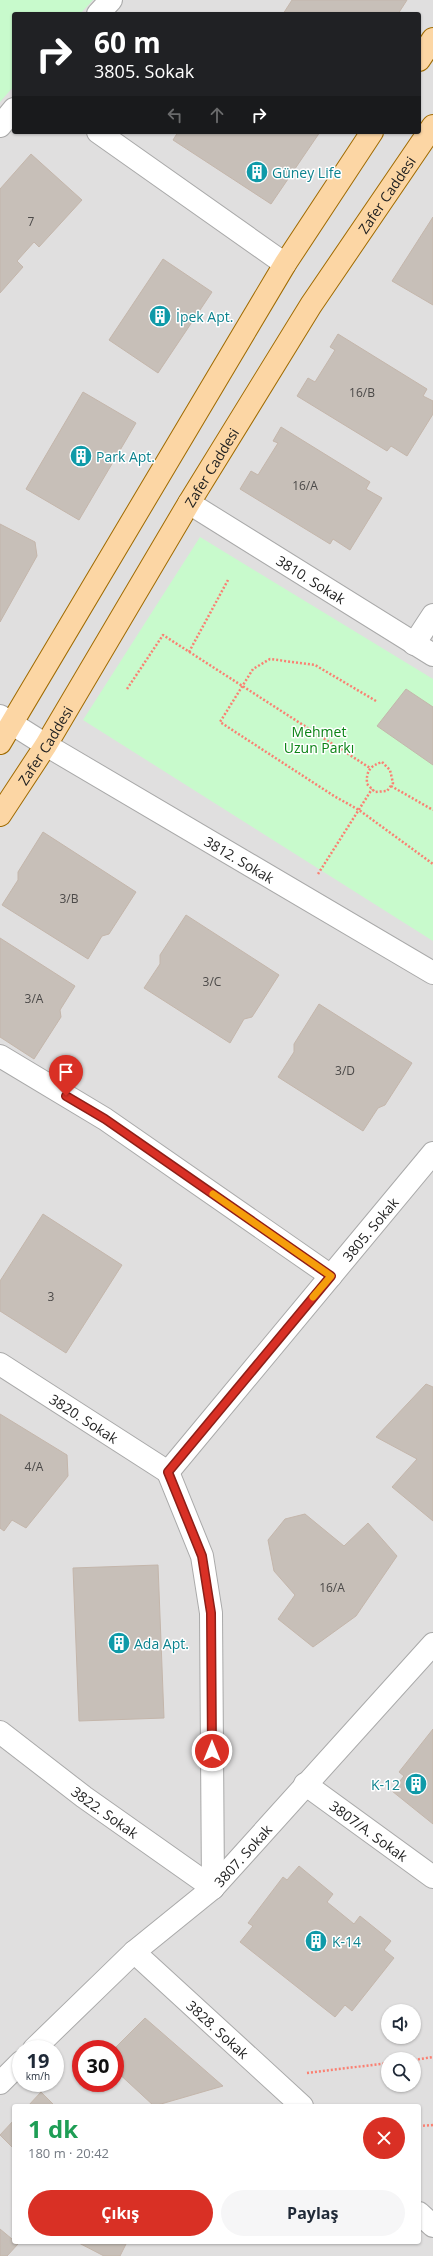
<!DOCTYPE html>
<html lang="tr">
<head>
<meta charset="utf-8">
<style>
  body { margin:0; font-family:"Open Sans",sans-serif; background:#f6f6f7; color:#1f2937; height:100vh; display:flex; flex-direction:column; font-size:15px; white-space:nowrap }
  * { box-sizing:border-box; margin:0 }
  p { font-size:13px; color:#747a83 }
  .icon { flex:none; width:22px; height:22px; fill:none; stroke:currentColor; stroke-width:2; stroke-linecap:round; stroke-linejoin:round }
  .map { position:relative; flex:1; overflow:hidden }
  .side { position:absolute; left:12px; top:2104px; width:409px; height:140px; display:flex; flex-direction:column; background:#fff; border-radius:4px; box-shadow:0 1px 3px #0004 }
  .side>* { flex:none }
  .top-card { position:absolute; left:12px; top:12px; width:409px; height:122px; border-radius:4px; box-shadow:0 1px 3px #0004; background:#202124; color:#fff; overflow:hidden }
  .fabs { position:absolute; left:381px; top:2004px; display:grid; gap:8px }
  .fabs a { display:grid; place-items:center; width:40px; height:40px; border-radius:50%; background:#fff; box-shadow:0 1px 3px #0004; font-size:20px }
  .speed { position:absolute; left:12px; top:2040px; display:flex; gap:8px; font-size:20px; font-weight:700; text-align:center }
  .speed>* { display:grid; place-content:center; width:52px; height:52px; border-radius:50%; background:#fff; box-shadow:0 1px 3px #0004; line-height:1 }
  .speed small { font-size:10px; font-weight:400 }
  .speed .limit { border:6px solid #d22; background:#fff; color:#111 }
  .pin { position:absolute; display:grid; place-items:center; width:34px; height:34px; color:#fff; margin:-41px -17px; border-radius:50% 50% 50% 0; rotate:-45deg; box-shadow:0 0 4px #0007 }
  .pin .icon { rotate:45deg }
  .me { position:absolute; width:44px; margin:-22px; rotate:0deg; stroke-linejoin:round; filter:drop-shadow(0 0 3px #0008) }
  .turn { display:flex; align-items:center; gap:14px; height:84px; padding:0 16px; font-size:18px }
  .turn .icon { width:52px; height:52px; stroke-width:2.5 }
  .turn b { display:block; font-size:28px; line-height:34px }
  .lanes { display:flex; align-items:center; height:38px; padding:0 16px; background:#0003; justify-content:center; gap:20px; direction:ltr }
  .lanes .off { opacity:.35 }
  .round { display:grid; place-items:center; flex:none; width:42px; height:42px; border-radius:21px; background:#f6f6f7 }
  .summary { display:flex; align-items:center; justify-content:space-between; height:68px; padding:0 16px }
  h1 { font-size:24px; font-weight:700; line-height:30px; color:#1e9e55 }
  .action { display:flex; gap:8px; margin-top:auto; padding:8px 16px }
  .action a { flex:1; height:46px; border-radius:24px; background:#d93025; color:#fff; font-size:16px; font-weight:700; line-height:46px; text-align:center }
  .action a+a { background:#f6f6f7; color:#1f2937 }
  .map>svg:first-child { display:block }
  .residential { fill:#e0dfdf; fill-rule:evenodd }
  .park { fill:#c8facc }
  .building { fill:#c7bfb8; stroke:#c4b6ab }
  .lines { fill:none; stroke-linecap:round; stroke-linejoin:round }
  .minor-casing { stroke:#a9a9a9; stroke-width:24 }
  .major-casing { stroke:#a06b00; stroke-width:24 }
  .path { stroke:#fa8072; stroke-width:2.5; stroke-dasharray:2 2; stroke-linecap:butt }
  .minor { stroke:#fff; stroke-width:22 }
  .major { stroke:#fcd6a4; stroke-width:22 }
  .route-casing { stroke:#8d1f18; stroke-width:10 }
  .route { stroke:#d93025; stroke-width:7 }
  .slow { stroke:#f59e0b; stroke-width:7 }
  .labels { text-anchor:middle; dominant-baseline:central; stroke-width:3; stroke-linejoin:round; paint-order:stroke }
  .number-label { font-size:12px; fill:#4b4948 }
  .culture-label { font-size:14px; fill:#0d838f; stroke:#fff; text-anchor:start }
  .street-label { font-size:14px; fill:#222; stroke:#fff }
  .park-label { font-size:14px; fill:#0c8416; stroke:#fff }
</style>
</head>
<body>
<div class="map">
<svg width="433" height="2256" viewBox="0 0 433 2256">
  <rect width="100%" height="100%" fill="#f2efe9"/>
  <path class="residential" d="M0,0H433V2256H0ZM14,14H419V132H14ZM388,2011H414V2037H388ZM21,2049H55V2083H21ZM81,2049H115V2083H81ZM388,2059H414V2085H388ZM14,2106H419V2242H14Z"/>
  <g class="park">
    <polygon points="0,0 93,0 80,14 14,14 14,86 0,102"/>
    <polygon points="200,537 433,679 433,941 83,720"/>
  </g>
  <g class="building">
    <polygon points="292,0 407,0 398,14 283,14"/>
    <polygon points="178,132 320,132 271,204 173,140"/>
    <polygon points="31,154 82,200 39,247 34,242 17,261 23,267 0,293 0,189"/>
    <polygon points="433,217 433,305 392,281"/>
    <polygon points="163,259 212,292 158,373 109,340"/>
    <polygon points="338,334 427,389 423,396 433,401 433,414 407,456 391,446 387,451 297,396 308,378 315,382 335,350 330,347"/>
    <polygon points="83,392 136,423 79,520 26,489"/>
    <polygon points="281,427 370,482 366,489 382,498 350,550 333,539 330,544 240,489 251,471 258,475 278,443 273,441"/>
    <polygon points="0,524 35,542 37,556 0,622"/>
    <polygon points="406,689 433,707 433,765 377,726"/>
    <polygon points="43,832 136,892 109,934 102,936 88,959 2,905 18,880 18,872"/>
    <polygon points="186,915 279,975 252,1017 244,1019 230,1043 144,988 160,964 160,955"/>
    <polygon points="0,938 75,986 60,1010 61,1017 34,1059 0,1037"/>
    <polygon points="319,1004 412,1063 385,1105 378,1108 363,1131 278,1077 294,1052 294,1044"/>
    <polygon points="43,1214 122,1265 66,1353 0,1311 0,1281"/>
    <polygon points="426,1384 433,1387 433,1521 392,1487 417,1459 376,1437"/>
    <polygon points="0,1414 67,1455 68,1476 26,1528 12,1520 4,1531 0,1528"/>
    <polygon points="305,1514 344,1546 368,1523 397,1556 356,1616 313,1647 278,1619 295,1595 274,1571 268,1540 285,1519"/>
    <polygon points="158,1565 164,1718 79,1721 73,1568"/>
    <polygon points="433,1729 433,1824 392,1791 404,1776 399,1772"/>
    <polygon points="299,1866 333,1894 327,1902 354,1924 360,1916 391,1941 384,1950 394,1958 352,2011 345,2005 335,2017 240,1942 253,1926 248,1923 283,1877 287,1880"/>
    <polygon points="145,2018 223,2086 154,2106 115,2070 114,2049"/>
    <polygon points="41,2092 55,2106 28,2106"/>
    <polygon points="14,2120 14,2149 0,2135"/>
    <polygon points="0,2229 18,2244 7,2256 0,2256"/>
    <polygon points="77,2242 127,2242 120,2256 104,2256"/>
  </g>
  <g class="lines">
    <g class="minor-casing">
      <g id="minor">
        <polyline points="98,14 111,0"/>
        <polyline points="0,126 14,109"/>
        <polyline points="98,132 285,264"/>
        <path id="s1" d="M189,503L433,655"/>
        <polyline points="414,644 433,615"/>
        <path id="s2" d="M0,716L46,745L433,973"/>
        <polyline points="0,1056 105,1119 331,1276"/>
        <path id="s3" d="M0,1364L168,1472"/>
        <polyline points="168,1472 202,1556 211,1613 213,1888"/>
        <path id="s4" d="M168,1472L433,1153"/>
        <path id="s5" d="M0,1732L84,1797L213,1888"/>
        <path id="s6" d="M305,1784L433,1877"/>
        <path id="s7" d="M134,1952L302,2106"/>
        <path id="s8" d="M34,2049L134,1952L213,1888L433,1644"/>
        <polyline points="0,2083 21,2062"/>
        <polyline points="419,2213 433,2226"/>
      </g>
    </g>
    <g class="major-casing">
      <g id="major">
        <polyline points="419,60 433,39"/>
        <polyline points="0,743 285,264 372,132"/>
        <path id="s9" d="M0,815L46,745L189,503L311,305L433,126"/>
      </g>
    </g>
    <g class="path">
      <polyline points="189,652 228,580"/>
      <polyline points="127,689 163,635 370,768"/>
      <polyline points="376,701 315,665 270,659 253,669 220,722 334,796 359,810 433,864"/>
      <path d="M382,762L390,770L393,783L387,791L375,792L367,784C366,771 370,766 382,762Z"/>
      <polyline points="391,786 433,810"/>
      <polyline points="318,874 372,789"/>
      <polyline points="414,2060 433,2057"/>
      <polyline points="307,2073 388,2063"/>
      <polyline points="419,2126 433,2125"/>
    </g>
    <use href="#minor" class="minor"/>
    <use href="#major" class="major"/>
  </g>
  <g class="lines">
    <g class="route-casing">
      <polyline id="route" points="66,1096 105,1119 331,1276 168,1472 202,1556 211,1613 212,1751"/>
    </g>
    <use href="#route" class="route"/>
    <polyline class="slow" points="213,1194 331,1276 313,1297"/>
  </g>
  <defs>
    <g id="building-disc" transform="scale(1.15)"><circle r="9.5" fill="#0f9aa8" stroke="#fff"/><path d="M-4-6H4V6H1V3H-1V6H-4ZM-2.5-4.3h1.7v1.8h-1.7ZM.8-4.3h1.7v1.8H.8ZM-2.5-1h1.7V.8h-1.7ZM.8-1h1.7V.8H.8Z" fill="#fff"/></g>
  </defs>
  <g fill-rule="evenodd">
    <use href="#building-disc" x="257" y="172"/>
    <use href="#building-disc" x="160" y="316"/>
    <use href="#building-disc" x="81" y="456"/>
    <use href="#building-disc" x="119" y="1643"/>
    <use href="#building-disc" x="416" y="1784"/>
    <use href="#building-disc" x="316" y="1941"/>
  </g>
  <g class="labels">
    <g class="number-label">
      <text x="31" y="221">7</text>
      <text x="362" y="392">16/B</text>
      <text x="305" y="485">16/A</text>
      <text x="69" y="898">3/B</text>
      <text x="212" y="981">3/C</text>
      <text x="34" y="998">3/A</text>
      <text x="345" y="1070">3/D</text>
      <text x="51" y="1296">3</text>
      <text x="34" y="1466">4/A</text>
      <text x="332" y="1587">16/A</text>
    </g>
    <g class="culture-label">
      <text x="272" y="172">Güney Life</text>
      <text x="176" y="316">İpek Apt.</text>
      <text x="96" y="456">Park Apt.</text>
      <text x="134" y="1643">Ada Apt.</text>
      <text x="400" y="1784" text-anchor="end">K-12</text>
      <text x="332" y="1941">K-14</text>
    </g>
    <g class="street-label">
      <text stroke="none"><textPath href="#s9" startOffset="731">Zafer Caddesi</textPath></text>
      <text stroke="none"><textPath href="#s9" startOffset="407">Zafer Caddesi</textPath></text>
      <text stroke="none"><textPath href="#s1" startOffset="144">3810. Sokak</textPath></text>
      <text stroke="none"><textPath href="#s9" startOffset="83">Zafer Caddesi</textPath></text>
      <text stroke="none"><textPath href="#s2" startOffset="279">3812. Sokak</textPath></text>
      <text stroke="none"><textPath href="#s4" startOffset="316">3805. Sokak</textPath></text>
      <text stroke="none"><textPath href="#s3" startOffset="100">3820. Sokak</textPath></text>
      <text stroke="none"><textPath href="#s5" startOffset="132">3822. Sokak</textPath></text>
      <text stroke="none"><textPath href="#s6" startOffset="79">3807/A. Sokak</textPath></text>
      <text stroke="none"><textPath href="#s8" startOffset="285">3807. Sokak</textPath></text>
      <text stroke="none"><textPath href="#s7" startOffset="114">3828. Sokak</textPath></text>
    </g>
    <g class="park-label">
      <text x="319" y="731">Mehmet<tspan x="319" dy="16">Uzun Parkı</tspan></text>
    </g>
  </g>
</svg>
<div class="fabs">
<a><svg class="icon" aria-label="sound" viewBox="0 0 24 24"><path d="M4 9h4l5-4v14l-5-4H4zM17 9q2 3 0 6"/></svg></a>
<a><svg class="icon" aria-label="search" viewBox="0 0 24 24"><circle cx="10" cy="10" r="6"/><path d="M15 15l6 6"/></svg></a>
</div>
<div class="speed"><div>19<small>km/h</small></div><div class="limit">30</div></div>
<div class="pin" style="left:66px;top:1096px;background:#d93025"><svg class="icon" aria-label="arrive" viewBox="0 0 24 24"><path d="M6 21V4h12l-3 4 3 4H6"/></svg></div>
<svg class="me" style="left:212px;top:1751px" viewBox="-20 -20 40 40"><circle r="17" fill="#d93025" stroke="#fff" stroke-width="3"/><path d="M0-11L8 9 0 5-8 9z" fill="#fff"/></svg>
<div class="top-card">
<div class="turn"><svg class="icon" aria-label="right" viewBox="0 0 24 24"><path d="M7 20v-9h11M14 6l5 5-5 5"/></svg><div><b>60 m</b>3805. Sokak</div></div>
<div class="lanes"><svg class="icon off" aria-label="left" viewBox="0 0 24 24"><path d="M17 20v-9H6M10 6l-5 5 5 5"/></svg><svg class="icon off" aria-label="ahead" viewBox="0 0 24 24"><path d="M12 20V5M6 11l6-6 6 6"/></svg><svg class="icon" aria-label="right" viewBox="0 0 24 24"><path d="M7 20v-9h11M14 6l5 5-5 5"/></svg></div>
</div>
<section class="side">
<div class="summary"><div><h1>1 dk</h1><p>180 m · 20:42</p></div><a class="round" style="background:#d93025;color:#fff"><svg class="icon" aria-label="close" viewBox="0 0 24 24"><path d="M6 6l12 12M18 6L6 18"/></svg></a></div>
<div class="action"><a>Çıkış</a><a>Paylaş</a></div>
</section>
</div>
</body>
</html>
